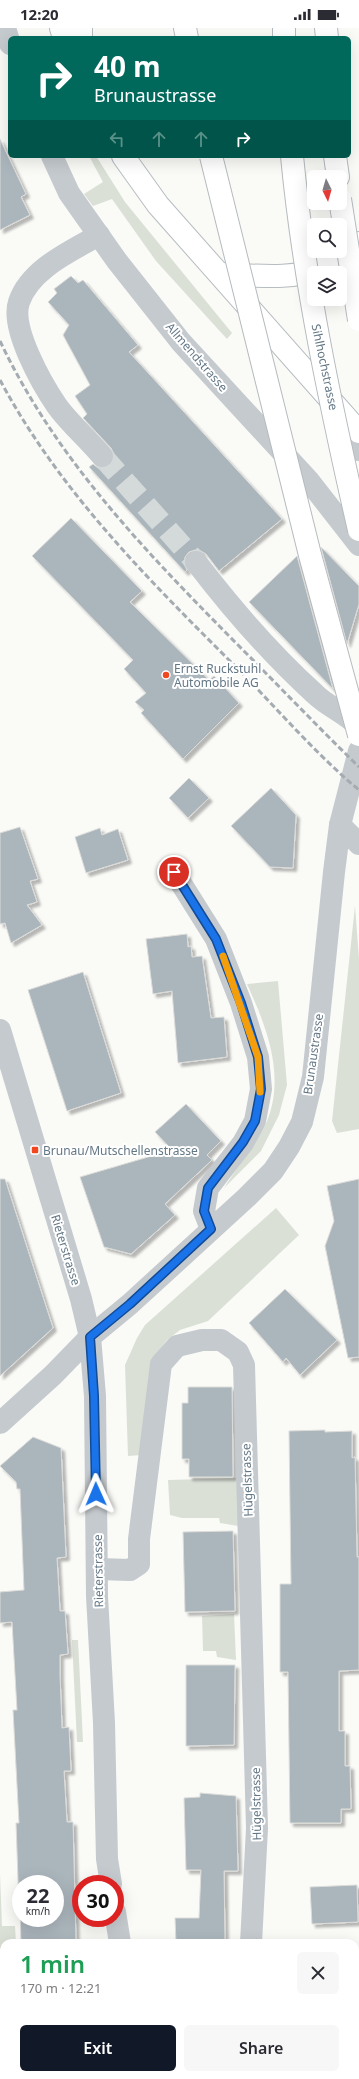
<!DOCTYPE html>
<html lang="en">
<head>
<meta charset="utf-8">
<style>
  body { margin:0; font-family:"Noto Sans",sans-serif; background:#f7f7f7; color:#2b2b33; height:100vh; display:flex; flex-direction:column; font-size:15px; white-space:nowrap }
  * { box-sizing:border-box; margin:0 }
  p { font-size:13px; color:#7c7c81 }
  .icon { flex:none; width:22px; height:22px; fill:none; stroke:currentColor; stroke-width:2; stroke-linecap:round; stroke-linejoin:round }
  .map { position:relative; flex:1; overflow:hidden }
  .sheet { position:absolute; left:0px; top:1911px; width:359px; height:140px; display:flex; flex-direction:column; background:#fff; border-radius:12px 12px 0 0; box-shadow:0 4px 16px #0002 }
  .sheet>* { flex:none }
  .banner { position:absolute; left:8px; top:8px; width:343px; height:122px; border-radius:6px; box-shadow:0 4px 16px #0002; background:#00695c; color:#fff; overflow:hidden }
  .needle { width:26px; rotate:175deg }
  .fabs { position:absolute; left:307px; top:142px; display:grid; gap:8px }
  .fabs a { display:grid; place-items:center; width:40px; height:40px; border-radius:6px; background:#fff; box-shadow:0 4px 16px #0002; font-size:20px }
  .speed { position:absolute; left:12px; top:1847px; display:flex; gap:8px; font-size:20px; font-weight:700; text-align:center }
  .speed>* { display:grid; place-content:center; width:52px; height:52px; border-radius:50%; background:#fff; box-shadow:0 4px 16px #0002; line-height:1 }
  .speed small { font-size:10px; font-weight:400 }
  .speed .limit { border:6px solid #d22; background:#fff; color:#111 }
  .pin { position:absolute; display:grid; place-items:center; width:34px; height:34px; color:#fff; margin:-17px; border:2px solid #fff; border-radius:50%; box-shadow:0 1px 4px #0007 }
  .me { position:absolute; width:44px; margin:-22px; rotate:359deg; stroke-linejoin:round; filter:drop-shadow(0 0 3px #0008) }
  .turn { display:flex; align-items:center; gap:14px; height:84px; padding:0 20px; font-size:18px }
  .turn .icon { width:52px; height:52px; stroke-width:2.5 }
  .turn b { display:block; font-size:28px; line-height:34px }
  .lanes { display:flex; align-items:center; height:38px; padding:0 20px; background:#0003; justify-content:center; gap:20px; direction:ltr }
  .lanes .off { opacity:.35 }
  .round { display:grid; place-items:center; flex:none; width:42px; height:42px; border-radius:6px; background:#f7f7f7 }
  .head { display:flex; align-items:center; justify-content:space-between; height:68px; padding:0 20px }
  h1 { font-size:24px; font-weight:600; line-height:30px; color:#1e9e55 }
  .button { display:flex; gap:8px; margin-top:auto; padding:8px 20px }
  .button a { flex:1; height:46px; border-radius:6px; background:#111827; color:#fff; font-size:16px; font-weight:600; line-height:46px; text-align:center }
  .button a+a { background:#f7f7f7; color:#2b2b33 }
  .status { display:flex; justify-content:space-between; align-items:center; height:28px; padding:0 20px; background:#fff; direction:ltr }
  .status svg { height:11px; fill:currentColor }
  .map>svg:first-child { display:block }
  .green { fill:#dae0d6 }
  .building { fill:#abb5bc; stroke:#dcdcd9; fill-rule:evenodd; filter:url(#shadow) }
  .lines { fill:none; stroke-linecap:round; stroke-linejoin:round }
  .minor-tunnel { stroke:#d4d9da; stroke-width:22; stroke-dasharray:22 11; stroke-linecap:butt }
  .major-casing { stroke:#b6bcc0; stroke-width:24 }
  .highway-casing { stroke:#b6bbbf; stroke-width:24 }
  .minor { stroke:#c5cace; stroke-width:22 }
  .major { stroke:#fff; stroke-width:22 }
  .highway { stroke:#fff; stroke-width:22 }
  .rail { stroke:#a4acb2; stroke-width:3; stroke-dasharray:6 3; stroke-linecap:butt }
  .highway-bridge-casing { stroke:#b6bbbf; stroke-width:24; stroke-linecap:butt }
  .highway-bridge { stroke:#fff; stroke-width:22 }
  .route-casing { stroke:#114b97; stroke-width:10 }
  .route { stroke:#1a73e8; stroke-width:7 }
  .slow { stroke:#f59e0b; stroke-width:7 }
  .poi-dot { fill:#f04721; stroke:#fff; stroke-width:1.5 }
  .labels { text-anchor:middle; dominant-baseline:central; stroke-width:4; stroke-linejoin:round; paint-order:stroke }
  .street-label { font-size:12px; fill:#637785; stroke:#fff }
  .poi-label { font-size:12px; fill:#637785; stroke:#fff; text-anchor:start }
</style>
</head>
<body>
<div class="status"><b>12:20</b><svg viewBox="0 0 49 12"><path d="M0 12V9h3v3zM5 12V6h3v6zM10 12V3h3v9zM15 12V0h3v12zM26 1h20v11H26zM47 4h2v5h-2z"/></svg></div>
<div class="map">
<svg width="359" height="2051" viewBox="0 0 359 2051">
  <defs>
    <filter id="shadow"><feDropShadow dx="3.5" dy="3.5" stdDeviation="1" flood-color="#0004"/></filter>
  </defs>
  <rect width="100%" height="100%" fill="#fafaf7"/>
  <g class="green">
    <polygon points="89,128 96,128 125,174 232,305 227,311 156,233 112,171 93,178 84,166 103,154"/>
    <polygon points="355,878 359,931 359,1101 337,1105 332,1093"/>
    <path d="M278,953L287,1057L279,1087L261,1123L224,1160L265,1098C287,1050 267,1000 247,956Z"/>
    <polygon points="276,1180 299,1207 208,1293 180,1302 167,1312 157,1325 141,1427 128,1428 125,1337 137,1310 145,1297"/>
    <polygon points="238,1450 238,1498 220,1495 219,1490 182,1490 170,1487 168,1452"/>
    <polygon points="234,1586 236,1632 217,1629 216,1623 203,1623 202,1588"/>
    <polygon points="72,1612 78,1612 83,1714 77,1714"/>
    <polygon points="0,1846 2,1898 15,1898 16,1915 4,1915 4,2010 0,2010"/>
  </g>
  <g class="building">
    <polygon points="0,111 26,166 21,169 30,187 0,202"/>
    <polygon points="71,248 78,255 83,252 138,317 129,324 282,491 219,543 206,526 201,523 195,522 189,524 185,529 184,536 187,542 185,544 89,439 93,436 98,440 105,440 110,438 114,432 114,426 111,420 83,390 87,386 75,368 90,357 63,307 69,297 48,274 57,265 54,261"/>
    <polygon points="71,490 142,563 130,574 209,652 214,648 239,675 183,731 141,685 144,682 135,674 146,665 124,641 133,632 32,528"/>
    <polygon points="321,519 359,558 359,576 347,616"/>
    <polygon points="297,528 333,661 249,574"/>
    <polygon points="189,750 209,770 188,790 169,770"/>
    <polygon points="271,760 296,787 293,840 270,839 231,798"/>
    <polygon points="20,799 38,851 30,853 37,874 27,877 42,897 11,915 5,895 0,896 0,805"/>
    <polygon points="100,800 102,807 118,801 128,832 86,845 75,809"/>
    <polygon points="187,906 188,919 191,918 192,929 202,928 211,990 224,989 227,1029 178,1035 172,963 153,966 146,911"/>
    <polygon points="83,944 121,1065 67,1083 28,962"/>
    <polygon points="186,1076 221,1113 207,1127 212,1132 165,1176 175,1187 131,1226 104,1219 80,1149 172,1122 155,1104"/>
    <polygon points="0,1151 5,1151 53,1300 0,1348"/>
    <polygon points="359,1151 359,1329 348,1330 325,1218 334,1193 327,1158"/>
    <polygon points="285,1261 337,1312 300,1347 286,1330 283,1334 249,1295"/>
    <polygon points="188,1359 232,1359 233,1449 189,1449 189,1431 182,1431 182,1375 188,1375"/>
    <polygon points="325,1402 325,1404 352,1403 352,1430 355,1429 357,1529 359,1529 359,1642 339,1643 339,1703 345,1703 345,1738 350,1738 351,1781 341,1781 341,1795 290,1795 288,1644 280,1644 280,1556 291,1556 289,1403"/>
    <path d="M33,1409L61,1420L66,1529L57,1530L60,1583H65L68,1626L60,1627V1647L62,1700L69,1699L71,1743H64L67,1794H73L76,1915H21L20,1881H19L16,1795H19L13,1682H17L12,1594L0,1595V1564L24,1562L20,1461H17L16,1454L0,1438ZM21,1856H55V1890H21Z"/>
    <polygon points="233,1503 235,1583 185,1584 183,1504"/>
    <polygon points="186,1637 235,1637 234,1717 186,1718"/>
    <polygon points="200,1765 236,1768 238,1843 224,1843 225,1915 176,1915 175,1890 199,1890 201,1842 186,1842 184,1770 200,1769"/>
    <polygon points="357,1857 358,1894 312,1896 310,1859"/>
  </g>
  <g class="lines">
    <polyline class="minor-tunnel" points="102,428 196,534"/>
    <g class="major-casing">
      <g id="major">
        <polyline points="61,0 64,10"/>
        <polyline points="81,0 81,10"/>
        <polyline points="123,128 158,177 359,404"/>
        <path d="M222,246C254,247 292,253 323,239C335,233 347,222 359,215"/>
      </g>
    </g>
    <g class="highway-casing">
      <g id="highway">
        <polyline points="185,0 187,10"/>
        <polyline points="284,0 284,10"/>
        <polyline points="326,0 327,10"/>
        <polyline points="335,128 338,149"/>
      </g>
    </g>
    <g class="minor">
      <polyline points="5,0 10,16"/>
      <polyline points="52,128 69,165 117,233 181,314 309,453 359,517"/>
      <path d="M99,207C71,223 30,241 19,274C10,300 42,356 57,378C70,396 88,411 102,428"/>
      <polyline points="345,388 359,422"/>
      <path d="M196,534C232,581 271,626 315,666C328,679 346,685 359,699"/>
      <polyline points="340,797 359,816"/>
      <polyline points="174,844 216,911 241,975 258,1029 261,1061 255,1093 243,1115 208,1160 204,1183 211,1201"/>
      <polyline points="0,1002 81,1271 90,1309 95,1368 97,1568 104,1695 107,1831 111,1856"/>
      <polyline points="0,1395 53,1347 90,1309 130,1276 247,1169 273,1143 289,1119 302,1094 313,1049 334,844 340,797 359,723"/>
      <polyline points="98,1541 130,1542 139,1536 139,1511 161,1336 177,1318 202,1312 221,1312 238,1324 244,1337 257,1800 251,1915"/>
      <polyline points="115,1884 120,1915"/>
      <polyline points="125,2047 125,2051"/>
      <polyline points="252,2047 252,2051"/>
    </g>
    <use href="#major" class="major"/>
    <use href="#highway" class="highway"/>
    <g class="rail">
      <path d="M0,313C56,431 145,523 235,614C277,656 317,698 359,739"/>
      <path d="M0,352C61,466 151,554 242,645C280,684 317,727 359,762"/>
    </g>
    <g class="highway-bridge-casing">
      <g id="highway-bridge">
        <polyline points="211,128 310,527 359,707"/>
        <path d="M292,128C304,254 331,379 359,502"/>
        <polyline points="340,171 359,292"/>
      </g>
    </g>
    <use href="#highway-bridge" class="highway-bridge"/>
  </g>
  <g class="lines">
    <g class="route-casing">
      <polyline id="route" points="96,1466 94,1368 90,1309 130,1276 211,1201 204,1183 208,1160 243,1114 255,1093 261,1061 258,1029 241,975 216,911 174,844"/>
    </g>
    <use href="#route" class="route"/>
    <polyline class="slow" points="223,928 258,1029 260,1064"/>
  </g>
  <g class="poi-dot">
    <circle cx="166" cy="647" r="4"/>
    <rect x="31" y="1118" width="8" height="8" rx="2"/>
  </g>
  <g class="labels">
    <g class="street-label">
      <text transform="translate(197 329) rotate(49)">Allmendstrasse</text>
      <text transform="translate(325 339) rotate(78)">Sihlhochstrasse</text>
      <text transform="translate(313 1026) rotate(-82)">Brunaustrasse</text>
      <text transform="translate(66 1222) rotate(73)">Rieterstrasse</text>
      <text transform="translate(247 1452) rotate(-92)">Hügelstrasse</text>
      <text transform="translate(98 1543) rotate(-91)">Rieterstrasse</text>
      <text transform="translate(256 1776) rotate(-91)">Hügelstrasse</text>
    </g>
    <g class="poi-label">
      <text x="174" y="640">Ernst Ruckstuhl<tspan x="174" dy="14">Automobile AG</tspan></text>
      <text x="43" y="1122">Brunau/Mutschellenstrasse</text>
    </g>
  </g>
</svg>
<div class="fabs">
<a><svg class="needle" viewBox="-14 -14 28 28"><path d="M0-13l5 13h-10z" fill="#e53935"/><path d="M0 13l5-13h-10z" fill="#7c7c81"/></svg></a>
<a><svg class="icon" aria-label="search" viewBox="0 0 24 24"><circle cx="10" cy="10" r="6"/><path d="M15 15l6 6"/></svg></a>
<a><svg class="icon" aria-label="layers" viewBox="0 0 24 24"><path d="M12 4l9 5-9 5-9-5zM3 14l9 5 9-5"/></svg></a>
</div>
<div class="speed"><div>22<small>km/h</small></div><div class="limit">30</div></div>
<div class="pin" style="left:174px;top:844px;background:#d93025"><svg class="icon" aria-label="arrive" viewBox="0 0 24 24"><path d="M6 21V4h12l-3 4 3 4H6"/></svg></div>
<svg class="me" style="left:96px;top:1466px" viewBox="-20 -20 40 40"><path d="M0-17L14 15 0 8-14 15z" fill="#1a73e8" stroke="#fff" stroke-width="4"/></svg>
<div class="banner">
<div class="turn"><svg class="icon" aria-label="right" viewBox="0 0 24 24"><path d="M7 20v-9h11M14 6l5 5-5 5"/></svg><div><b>40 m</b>Brunaustrasse</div></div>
<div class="lanes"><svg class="icon off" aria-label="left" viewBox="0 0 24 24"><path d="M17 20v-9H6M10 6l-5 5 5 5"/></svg><svg class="icon off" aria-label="ahead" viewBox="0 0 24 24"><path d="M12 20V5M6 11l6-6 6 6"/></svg><svg class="icon off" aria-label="ahead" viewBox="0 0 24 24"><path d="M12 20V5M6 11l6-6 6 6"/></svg><svg class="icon" aria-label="right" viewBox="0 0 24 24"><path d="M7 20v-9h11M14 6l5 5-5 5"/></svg></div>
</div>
<section class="sheet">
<div class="head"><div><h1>1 min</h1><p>170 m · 12:21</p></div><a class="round"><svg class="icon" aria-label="close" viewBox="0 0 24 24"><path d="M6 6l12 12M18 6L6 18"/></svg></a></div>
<div class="button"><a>Exit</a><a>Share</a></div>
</section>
</div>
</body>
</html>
